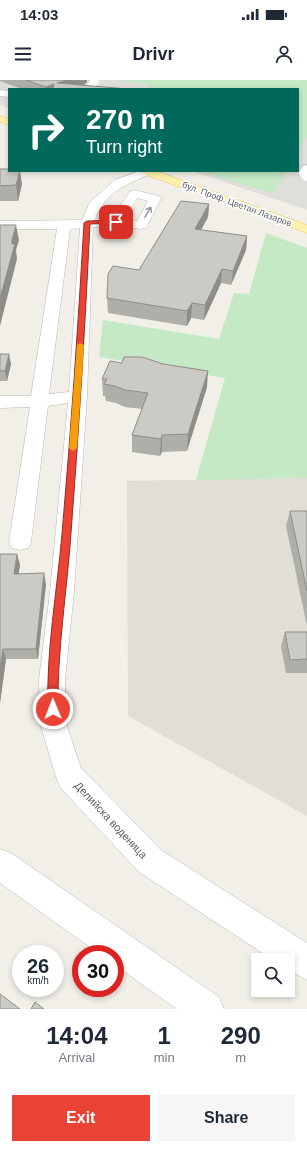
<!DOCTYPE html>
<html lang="en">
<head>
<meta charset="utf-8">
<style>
  body { margin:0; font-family:Helvetica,sans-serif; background:#f6f6f7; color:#1f2937; height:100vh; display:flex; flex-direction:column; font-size:15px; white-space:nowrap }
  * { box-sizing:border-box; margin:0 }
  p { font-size:13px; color:#747a83 }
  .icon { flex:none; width:22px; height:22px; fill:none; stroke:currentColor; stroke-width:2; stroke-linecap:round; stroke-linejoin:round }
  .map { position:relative; height:929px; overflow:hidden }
  .sheet { display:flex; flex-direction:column; background:#fff; flex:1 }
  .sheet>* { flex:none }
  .top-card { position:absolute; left:8px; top:8px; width:291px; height:84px; border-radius:0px; box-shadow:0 2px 6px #0003; background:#00695c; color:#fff; overflow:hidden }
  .buttons { position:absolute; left:251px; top:873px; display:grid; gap:8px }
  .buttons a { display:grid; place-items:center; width:44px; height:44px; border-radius:0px; background:#fff; box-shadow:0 2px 6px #0003; font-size:20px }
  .speed { position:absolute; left:12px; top:865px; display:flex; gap:8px; font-size:20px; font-weight:700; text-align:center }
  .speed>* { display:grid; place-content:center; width:52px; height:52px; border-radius:50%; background:#fff; box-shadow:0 2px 6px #0003; line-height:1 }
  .speed small { font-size:10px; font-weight:400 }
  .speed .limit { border:6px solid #d22; background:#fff; color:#111 }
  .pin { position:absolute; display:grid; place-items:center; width:34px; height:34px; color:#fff; margin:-17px; border-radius:8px; box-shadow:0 2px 6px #0006 }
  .me { position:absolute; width:44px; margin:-22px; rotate:359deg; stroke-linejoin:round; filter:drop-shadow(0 0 3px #0008) }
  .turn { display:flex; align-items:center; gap:14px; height:84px; padding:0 12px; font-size:18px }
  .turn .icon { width:52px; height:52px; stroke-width:2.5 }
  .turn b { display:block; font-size:28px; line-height:34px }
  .eta { display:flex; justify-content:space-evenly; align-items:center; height:68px; text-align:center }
  .eta b { font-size:24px; font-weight:700; line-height:28px }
  .cta { display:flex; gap:8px; margin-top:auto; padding:8px 12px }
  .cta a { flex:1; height:46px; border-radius:0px; background:#ea4335; color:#fff; font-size:16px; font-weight:700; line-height:46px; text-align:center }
  .cta a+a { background:#f6f6f7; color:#1f2937 }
  .status { display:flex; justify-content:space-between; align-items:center; height:28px; padding:0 20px; background:#fff; direction:ltr }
  .status svg { height:11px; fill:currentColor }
  header { display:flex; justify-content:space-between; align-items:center; height:52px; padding:0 12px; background:#fff; font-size:18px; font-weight:700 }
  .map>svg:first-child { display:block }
  .industrial { fill:#e0deda }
  .education { fill:#e1ded6 }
  .green { fill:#c5e8c5 }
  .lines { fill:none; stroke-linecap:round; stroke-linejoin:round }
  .minor-casing { stroke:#b5b8bc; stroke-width:1 }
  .major-casing { stroke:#f2c960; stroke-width:1 }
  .minor { fill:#fff; fill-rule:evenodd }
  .major { fill:#fff2af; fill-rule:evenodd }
  .wall { fill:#afaea9 }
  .shaded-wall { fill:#8f8d8a }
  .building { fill:#cccac5; stroke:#8f8d8a }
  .oneway { stroke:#979a9d }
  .route { fill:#ea4335; stroke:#982c22 }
  .slow { fill:#f59e0b }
  .labels { text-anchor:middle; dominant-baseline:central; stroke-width:3.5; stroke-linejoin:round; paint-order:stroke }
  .far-street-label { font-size:9px; fill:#5f6368; stroke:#fff }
  .street-label { font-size:11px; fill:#5f6368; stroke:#fff }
</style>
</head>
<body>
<div class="status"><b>14:03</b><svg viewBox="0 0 49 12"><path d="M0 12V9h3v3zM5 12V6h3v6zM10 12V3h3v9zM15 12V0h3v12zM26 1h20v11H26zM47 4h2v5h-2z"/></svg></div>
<header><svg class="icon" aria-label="menu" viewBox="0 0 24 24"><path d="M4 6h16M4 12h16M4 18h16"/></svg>Drivr<svg class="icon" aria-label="person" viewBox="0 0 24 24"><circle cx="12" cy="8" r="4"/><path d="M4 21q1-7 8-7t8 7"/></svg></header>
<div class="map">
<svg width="307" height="929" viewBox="0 0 307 929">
  <rect width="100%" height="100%" fill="#f1efe8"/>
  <polygon class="industrial" points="0,0 307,0 307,130 192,91 298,91 298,9 9,9 9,28 0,25"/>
  <polygon class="education" points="307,398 307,736 128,636 127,401"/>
  <g class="green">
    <polygon points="117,0 307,0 307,56 298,72 298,9 146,9 149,5"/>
    <polygon points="200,91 287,91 273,114"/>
    <polygon points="266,153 307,168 307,398 196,400 225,298 99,277 103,240 219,259 234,213 249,214"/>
  </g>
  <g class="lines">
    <g class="minor-casing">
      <g id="minor">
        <polygon points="89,0 99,0 100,2 93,9 82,9 90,1"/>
        <polygon points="0,10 9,11 9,17 0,16"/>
        <polygon points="307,85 307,102 303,100 298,93 303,86"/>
        <path d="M139,91L153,92L151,94C126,104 105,113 95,139L112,138L130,111L134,110L159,116L161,119L146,148L141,149L116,146L93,147L87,316L74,512L65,600L66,643L81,688L161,770L307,863V900L288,890V880H273L139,792L60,707L56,697L40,643L39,600L50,512L68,323L48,326L31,462L28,468L20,470L12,468L9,462L30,327L0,328V316H31L57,149H0V141L82,140L90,122L115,100ZM137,118L148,121L137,141L124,139ZM80,148L69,312L49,314L70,149Z"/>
        <polygon points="0,769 11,773 219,917 224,929 177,929 115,885 115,874 100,874 0,803"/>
      </g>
    </g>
    <g class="major-casing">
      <g id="major">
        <polygon points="0,36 9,39 9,45 0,42"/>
        <polygon points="139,91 156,91 307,145 307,153 141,93"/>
      </g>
    </g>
    <use href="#minor" class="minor"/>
    <use href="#major" class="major"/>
  </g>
  <g class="wall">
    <polygon points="0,0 87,0 87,2 83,5 128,9 22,9 0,1"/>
    <polygon points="0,89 22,104 18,121 0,121"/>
    <polygon points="209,124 208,137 201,150 247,156 246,170 231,205 221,203 204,240 191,238 187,246 108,233 107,218 139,190"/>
    <polygon points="0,274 11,284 7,301 0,301"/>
    <polygon points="102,299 207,307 187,371 162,372 160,376 132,372 132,355 142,329 125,327 116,323 106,321 105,316 103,316"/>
    <polygon points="290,431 307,431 307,546 286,446"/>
    <polygon points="0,474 17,474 20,485 18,494 46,504 38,579 6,579 0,623"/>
    <polygon points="285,552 307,552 307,593 286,593 281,566"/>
  </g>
  <g class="shaded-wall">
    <polygon points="67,0 87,0 87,2 83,6 57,3"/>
    <polygon points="54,4 55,9 46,9 46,7"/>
    <polygon points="20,91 22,104 18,121 16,105"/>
    <polygon points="209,124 208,137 194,163 195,149"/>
    <polygon points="16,145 19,160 16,170 17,179 0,246 0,218 12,160"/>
    <polygon points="247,156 246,170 231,205 233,191"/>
    <polygon points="222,189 221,203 204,240 205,225"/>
    <polygon points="192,223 191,238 187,246 187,231"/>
    <polygon points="9,274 11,284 7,301 5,291"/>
    <polygon points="208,291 207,307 187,371 188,354"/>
    <polygon points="162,355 162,372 160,376 161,359"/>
    <polygon points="17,474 20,485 17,505 14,494"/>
    <polygon points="44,493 46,504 38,579 36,569"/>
    <polygon points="3,569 6,579 0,623 0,589"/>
  </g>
  <g class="building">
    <polygon points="26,0 67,0 57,3 128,9 53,9 54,4 46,7"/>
    <polygon points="0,89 9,89 9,91 20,91 16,105 0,106"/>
    <polygon points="181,121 209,124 195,149 247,156 233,191 222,189 205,225 192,223 187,231 107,218 108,194 113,186 139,190"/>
    <polygon points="0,145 16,145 12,160 12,164 15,164 0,218"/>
    <polygon points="0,274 9,274 5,291 0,291"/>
    <polygon points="124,277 142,277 163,284 208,291 188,354 162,355 161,359 132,355 148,313 125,310 115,306 104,304 107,299 102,299 110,281 122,283"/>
    <polygon points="290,431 307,431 307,511"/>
    <polygon points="0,474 17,474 14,494 44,493 36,569 3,569 0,589"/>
    <polygon points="285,552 307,552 307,579 290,580"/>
    <polygon points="0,914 20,929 0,929"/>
    <polygon points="35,922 44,929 31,929"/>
  </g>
  <defs><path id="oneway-shaft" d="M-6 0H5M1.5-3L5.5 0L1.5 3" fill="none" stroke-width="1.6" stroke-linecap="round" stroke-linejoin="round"/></defs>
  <use class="oneway" href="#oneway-shaft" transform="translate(148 132) rotate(-60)"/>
  <path class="route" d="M116,140L118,141V143L90,144C85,247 79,350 71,453C67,511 57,571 58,629L57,632L53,634L49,632L48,629C46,571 57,512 62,454C71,350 78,247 84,143L87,141Z"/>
  <polygon class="slow" points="80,263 84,265 77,368 73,371 69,368 77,265"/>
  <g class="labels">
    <g class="far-street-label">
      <text transform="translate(237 124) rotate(20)">бул. Проф. Цветан Лазаров</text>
    </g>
    <g class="street-label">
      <text transform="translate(111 740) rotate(47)">Делийска воденица</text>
    </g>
  </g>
</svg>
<div class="buttons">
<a><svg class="icon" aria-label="search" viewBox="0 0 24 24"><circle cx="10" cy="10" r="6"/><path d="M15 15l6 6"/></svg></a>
</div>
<div class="speed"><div>26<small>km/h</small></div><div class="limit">30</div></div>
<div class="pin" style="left:116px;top:142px;background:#d93025"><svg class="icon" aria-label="arrive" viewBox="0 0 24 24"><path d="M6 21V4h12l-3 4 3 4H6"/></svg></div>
<svg class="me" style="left:53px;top:629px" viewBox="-20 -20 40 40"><circle r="17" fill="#ea4335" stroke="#fff" stroke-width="3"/><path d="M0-11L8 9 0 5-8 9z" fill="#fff"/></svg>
<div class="top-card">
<div class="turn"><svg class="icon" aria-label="right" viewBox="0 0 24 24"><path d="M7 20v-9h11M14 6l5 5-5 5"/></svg><div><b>270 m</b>Turn right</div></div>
</div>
</div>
<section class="sheet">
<div class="eta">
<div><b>14:04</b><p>Arrival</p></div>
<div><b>1</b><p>min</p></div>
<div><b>290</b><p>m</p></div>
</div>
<div class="cta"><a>Exit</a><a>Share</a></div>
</section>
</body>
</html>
